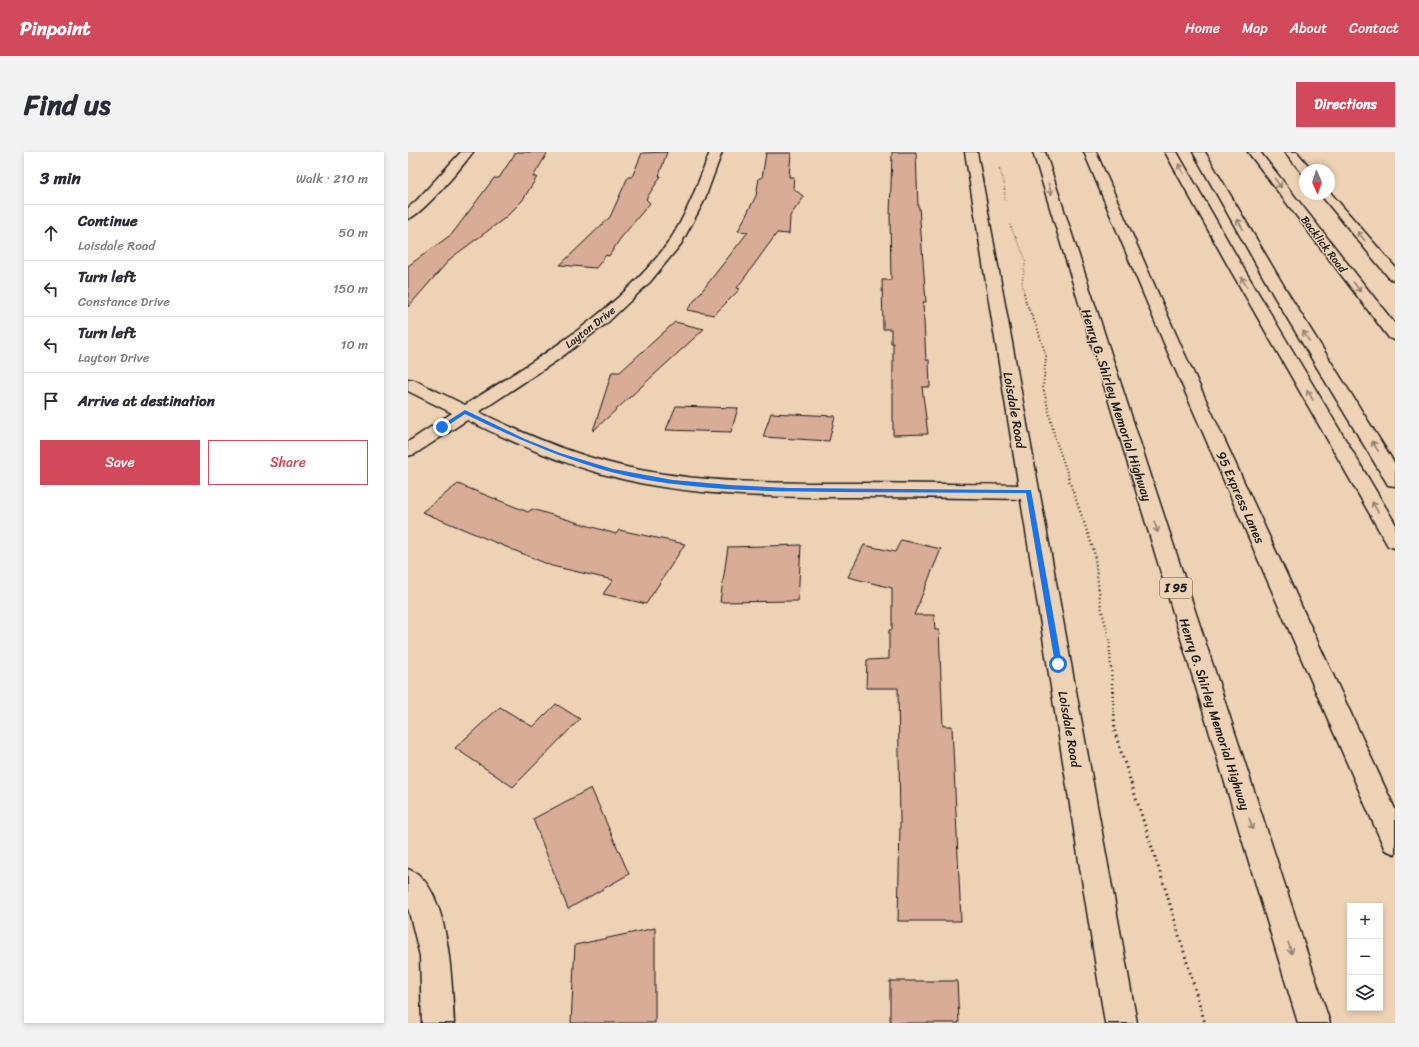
<!DOCTYPE html>
<html lang="en">
<head>
<meta charset="utf-8">
<style>
	body { margin:0; font-family:Sriracha,sans-serif; background:#f2f2f3; color:#2b2b33 }
	.controls { position:absolute; right:12px; bottom:12px; display:grid; overflow:hidden; border-radius:0px; box-shadow:0 2px 6px #0003 }
	.controls button { width:36px; height:36px; display:grid; place-items:center; padding:0; border:0; border-bottom:1px solid #e1e1e2; background:#fff; color:#2b2b33; font:20px sans-serif }
	.compass { position:absolute; left:891px; top:12px; width:36px; height:36px; border-radius:50%; background:#fff; box-shadow:0 2px 6px #0003; rotate:177deg }
	.stop { position:absolute; width:12px; height:12px; margin:-9px; border:3px solid #1a73e8; border-radius:50%; background:#fff }
	.stop.end { background:#1a73e8; border-color:#fff; box-shadow:0 1px 4px #0008 }
	.list { margin:0; padding:0; list-style:none }
	h2 { display:flex; justify-content:space-between; align-items:center; height:52px; margin:0; padding:0 16px; font-size:17px }
	h2 small { font-size:13px; font-weight:400; color:#7c7c81 }
	.list li { display:grid; grid-template-columns:26px 1fr auto; gap:12px; align-items:center; box-sizing:border-box; height:56px; padding:0 16px; border-top:1px solid #e1e1e2 }
	.list b { display:block; font-size:15px; white-space:nowrap }
	.list p { margin:0; font-size:13px; white-space:nowrap; color:#7c7c81 }
	.list em { font-size:13px; font-style:normal; color:#7c7c81 }
	.actions { display:flex; gap:8px; padding:12px 16px }
	.actions a { flex:1; padding:9px 0; border:1px solid #d1495b; border-radius:0px; text-align:center; font-size:14px; color:#d1495b }
	.actions .main { background:#d1495b; color:#fff }
	.icon { flex:none; width:22px; height:22px; fill:none; stroke:currentColor; stroke-width:2; stroke-linecap:round; stroke-linejoin:round }
	.map { position:relative; flex:none; width:987px; height:871px; overflow:hidden; border-radius:0px }
	header { display:flex; align-items:center; gap:24px; box-sizing:border-box; height:56px; padding:0 20px; background:#d1495b; color:#fff }
	header strong { font-size:19px }
	nav { display:flex; gap:22px; margin-inline-start:auto; font-size:14px }
	.intro { display:flex; align-items:center; justify-content:space-between; box-sizing:border-box; height:96px; padding:0 24px }
	h1 { margin:0; font-size:28px }
	.button { padding:10px 18px; border-radius:0px; background:#d1495b; color:#fff; font-size:14px; font-weight:700 }
	main { display:flex; gap:24px; padding:0 24px }
	aside { flex:1; background:#fff; border-radius:0px; box-shadow:0 2px 6px #0003 }
	.map>svg:first-child { display:block }
	.building { fill:#d8ac96; stroke:#1c1c1c }
	.lines { fill:none; stroke-linecap:round; stroke-linejoin:round }
	.minor-casing { stroke:#1c1c1c; stroke-width:3 }
	.major-casing { stroke:#1c1c1c; stroke-width:3 }
	.highway-casing { stroke:#1c1c1c; stroke-width:3 }
	.path-far3 { stroke:#1c1c1c; stroke-width:1.5; stroke-dasharray:0.5 2; stroke-linecap:butt }
	.path-far2 { stroke:#1c1c1c; stroke-width:2; stroke-dasharray:1 2.5; stroke-linecap:butt }
	.path-far1 { stroke:#1c1c1c; stroke-width:2.5; stroke-dasharray:1 3; stroke-linecap:butt }
	.path { stroke:#1c1c1c; stroke-width:3; stroke-dasharray:1.5 4; stroke-linecap:butt }
	.minor { fill:#eed2b5; fill-rule:evenodd }
	.major { fill:#eed2b5; fill-rule:evenodd }
	.highway { fill:#eed2b5; fill-rule:evenodd }
	.oneway { stroke:#908070 }
	.route { fill:#1a73e8 }
	.labels { text-anchor:middle; stroke-width:3; stroke-linejoin:round; paint-order:stroke }
	.far-street-label { font-size:11px; fill:#1c1c1c; stroke:#eed2b5 }
	.shield { fill:#eed2b5; stroke:#5b534a; stroke-width:1 }
	.shield-label { font-size:12px; font-weight:bold; fill:#1c1c1c }
	.street-label { font-size:13px; fill:#1c1c1c; stroke:#eed2b5 }
</style>
</head>
<body>
<header>
<strong>Pinpoint</strong>
<nav><a>Home</a><a>Map</a><a>About</a><a>Contact</a></nav>
</header>
<div class="intro"><h1>Find us</h1><a class="button">Directions</a></div>
<main>
<aside>
<h2>3 min<small>Walk · 210 m</small></h2>
<ul class="list">
<li><svg class="icon" aria-label="ahead" viewBox="0 0 24 24"><path d="M12 20V5M6 11l6-6 6 6"/></svg><div><b>Continue</b><p>Loisdale Road</p></div><em>50 m</em></li>
<li><svg class="icon" aria-label="left" viewBox="0 0 24 24"><path d="M17 20v-9H6M10 6l-5 5 5 5"/></svg><div><b>Turn left</b><p>Constance Drive</p></div><em>150 m</em></li>
<li><svg class="icon" aria-label="left" viewBox="0 0 24 24"><path d="M17 20v-9H6M10 6l-5 5 5 5"/></svg><div><b>Turn left</b><p>Layton Drive</p></div><em>10 m</em></li>
<li><svg class="icon" aria-label="arrive" viewBox="0 0 24 24"><path d="M6 21V4h12l-3 4 3 4H6"/></svg><div><b>Arrive at destination</b></div></li>
</ul>
<div class="actions"><a class="main">Save</a><a>Share</a></div>
</aside>
<div class="map">
<svg width="987" height="871" viewBox="0 0 987 871">
	<rect width="100%" height="100%" fill="#eed2b5"/>
	<filter id="ink" filterUnits="userSpaceOnUse"><feTurbulence type="fractalNoise" baseFrequency=".025" numOctaves="2"/><feDisplacementMap in="SourceGraphic" scale="8" xChannelSelector="R" yChannelSelector="G"/><feConvolveMatrix kernelMatrix="1 2 1 2 8 2 1 2 1" color-interpolation-filters="sRGB"/></filter>
	<g filter="url(#ink)">
		<g class="building">
			<path d="M 108,0 L 140,0 L 125,25 L 129,25 L 114,49 L 97,66 L 43,106 L 0,155 L 0,114 L 44,82 L 86,26 L 91,26 Z"/>
			<path d="M 259,0 L 251,24 L 253,24 L 238,47 L 242,51 L 212,87 L 201,104 L 198,103 L 188,116 L 152,113 L 202,65 L 220,25 L 224,25 L 234,1 Z"/>
			<path d="M 484,0 L 508,0 L 510,55 L 511,55 L 518,150 L 515,150 L 518,208 L 521,208 L 522,235 L 514,235 L 520,282 L 485,283 L 485,191 L 483,191 L 483,177 L 475,177 L 474,128 L 483,128 L 482,64 Z"/>
			<path d="M 358,1 L 383,1 L 381,25 L 386,25 L 385,36 L 396,45 L 382,64 L 381,82 L 369,81 L 329,136 L 332,137 L 306,163 L 279,158 L 340,80 L 330,79 L 348,44 L 351,26 L 354,26 Z"/>
			<path d="M 267,170 L 296,177 L 185,279 L 204,220 L 212,220 Z"/>
			<path d="M 268,254 L 330,256 L 323,280 L 258,278 Z"/>
			<path d="M 363,261 L 427,264 L 421,289 L 355,285 Z"/>
			<path d="M 50,332 L 120,360 L 124,357 L 208,382 L 211,378 L 277,392 L 238,452 L 195,442 L 205,428 L 144,414 L 14,360 Z"/>
			<path d="M 493,388 L 533,397 L 506,463 L 526,463 L 527,478 L 531,478 L 535,574 L 544,574 L 553,769 L 490,769 L 492,671 L 490,536 L 458,536 L 459,508 L 481,507 L 481,478 L 484,478 L 484,436 L 440,425 L 456,393 L 487,400 Z"/>
			<path d="M 393,393 L 390,449 L 312,450 L 320,395 Z"/>
			<path d="M 148,552 L 172,567 L 105,635 L 47,596 L 92,555 L 125,575 Z"/>
			<path d="M 183,636 L 221,722 L 160,757 L 125,667 Z"/>
			<path d="M 247,776 L 247,871 L 163,871 L 167,793 Z"/>
			<path d="M 482,829 L 549,829 L 551,871 L 482,871 Z"/>
		</g>
		<g class="lines">
			<g class="minor-casing">
				<g id="minor">
					<path d="M 53,0 L 65,0 C 55,14 14,63 0,67 L 0,56 L 9,48 Z"/>
					<path d="M 302,0 L 314,0 L 296,49 L 273,92 L 242,130 L 199,171 L 148,209 L 71,260 C 122,285 176,307 232,318 C 305,332 379,331 452,331 C 508,332 565,332 621,333 L 628,335 L 631,340 L 628,345 L 621,347 C 564,346 506,345 449,345 C 376,345 303,345 232,331 C 171,319 114,295 59,268 L 7,302 L 0,304 L 0,290 L 44,261 L 0,239 L 0,227 L 6,228 L 57,253 C 127,208 210,160 260,91 C 279,63 290,31 302,0 Z"/>
					<path d="M 0,717 C 3,719 8,720 11,723 C 42,751 44,831 46,871 L 14,871 L 12,804 L 0,756 Z"/>
				</g>
			</g>
			<g class="major-casing">
				<g id="major">
					<path d="M 557,0 L 569,0 L 729,871 L 697,871 Z"/>
					<path d="M 840,0 L 852,0 L 987,172 L 987,188 L 981,186 Z"/>
					<path d="M 877,0 L 889,0 L 904,18 L 897,18 L 897,21 L 894,21 Z"/>
					<path d="M 921,39 L 987,115 L 987,128 L 982,127 L 912,42 L 921,42 Z"/>
				</g>
			</g>
			<g class="highway-casing">
				<g id="highway">
					<path d="M 625,0 L 637,0 L 922,871 L 890,871 Z"/>
					<path d="M 676,0 L 688,0 L 774,196 L 987,657 L 987,702 L 977,698 L 758,196 Z"/>
					<path d="M 757,0 L 769,0 L 833,112 L 987,371 L 987,396 L 980,394 L 819,112 Z"/>
					<path d="M 785,0 L 797,0 L 883,146 L 987,312 L 987,334 L 980,333 L 867,146 Z"/>
				</g>
			</g>
			<g class="path-far3">
				<path d="M 591,16 L 596,29 L 597,49"/>
				<path d="M 602,73 L 618,108 L 614,130 L 616,142"/>
			</g>
			<path class="path-far2" d="M 616,141 L 618,151 L 629,175 L 638,204 L 635,235 L 647,286 L 661,326"/>
			<path class="path-far1" d="M 660,325 L 686,399 L 693,455 L 701,486 L 706,563"/>
			<path class="path" d="M 706,562 L 707,581 L 758,739 L 797,871"/>
			<use href="#minor" class="minor"/>
			<use href="#major" class="major"/>
			<use href="#highway" class="highway"/>
		</g>
		<defs><path id="oneway-shaft" d="M-6 0H5M1.5-3L5.5 0L1.5 3" fill="none" stroke-width="1.6" stroke-linecap="round" stroke-linejoin="round"/></defs>
		<g class="oneway">
			<use href="#oneway-shaft" transform="translate(773 17) rotate(-119)"/>
			<use href="#oneway-shaft" transform="translate(870 31) rotate(53)"/>
			<use href="#oneway-shaft" transform="translate(642 37) rotate(74)"/>
			<use href="#oneway-shaft" transform="translate(832 72) rotate(-120)"/>
			<use href="#oneway-shaft" transform="translate(953 84) rotate(-130)"/>
			<use href="#oneway-shaft" transform="translate(836 130) rotate(-120)"/>
			<use href="#oneway-shaft" transform="translate(949 135) rotate(53)"/>
			<use href="#oneway-shaft" transform="translate(898 184) rotate(-122)"/>
			<use href="#oneway-shaft" transform="translate(902 243) rotate(-120)"/>
			<use href="#oneway-shaft" transform="translate(967 294) rotate(-122)"/>
			<use href="#oneway-shaft" transform="translate(967 355) rotate(-120)"/>
			<use href="#oneway-shaft" transform="translate(748 375) rotate(72)"/>
			<use href="#oneway-shaft" transform="translate(843 672) rotate(72)"/>
			<use href="#oneway-shaft" transform="translate(882 796) rotate(72)"/>
		</g>
	</g>
	<path class="route" d="M 57,258 L 117,287 L 152,301 L 205,317 L 265,328 L 322,333 L 381,336 L 623,338 L 654,512 L 650,514 L 647,512 L 618,341 C 555,341 491,340 428,340 C 353,339 276,339 203,320 C 152,306 105,285 57,262 L 36,276 L 32,276 L 32,274 Z"/>
	<g class="labels">
		<g class="far-street-label">
			<text transform="translate(916 92) rotate(53)" y="4">Backlick Road</text>
			<text transform="translate(182 175) rotate(-38)" y="4">Layton Drive</text>
		</g>
		<rect class="shield" x="752" y="426" width="32" height="20" rx="3"/>
		<g class="shield-label">
			<text x="768" y="440">I 95</text>
		</g>
		<g class="street-label">
			<text transform="translate(709 253) rotate(72)" y="5">Henry G. Shirley Memorial Highway</text>
			<text transform="translate(607 258) rotate(80)" y="5">Loisdale Road</text>
			<text transform="translate(833 345) rotate(66)" y="5">95 Express Lanes</text>
			<text transform="translate(807 562) rotate(72)" y="5">Henry G. Shirley Memorial Highway</text>
			<text transform="translate(662 577) rotate(80)" y="5">Loisdale Road</text>
		</g>
	</g>
</svg>
<div class="controls">
<button>+</button>
<button>−</button>
<button><svg class="icon" aria-label="layers" viewBox="0 0 24 24"><path d="M12 4l9 5-9 5-9-5zM3 14l9 5 9-5"/></svg></button>
</div>
<svg class="compass" viewBox="-18 -18 36 36"><path d="M0-13l5 13h-10z" fill="#e53935"/><path d="M0 13l5-13h-10z" fill="#7c7c81"/></svg>
<div class="stop" style="left:650px;top:512px"></div>
<div class="stop end" style="left:34px;top:275px"></div>
</div>
</main>
</body>
</html>
